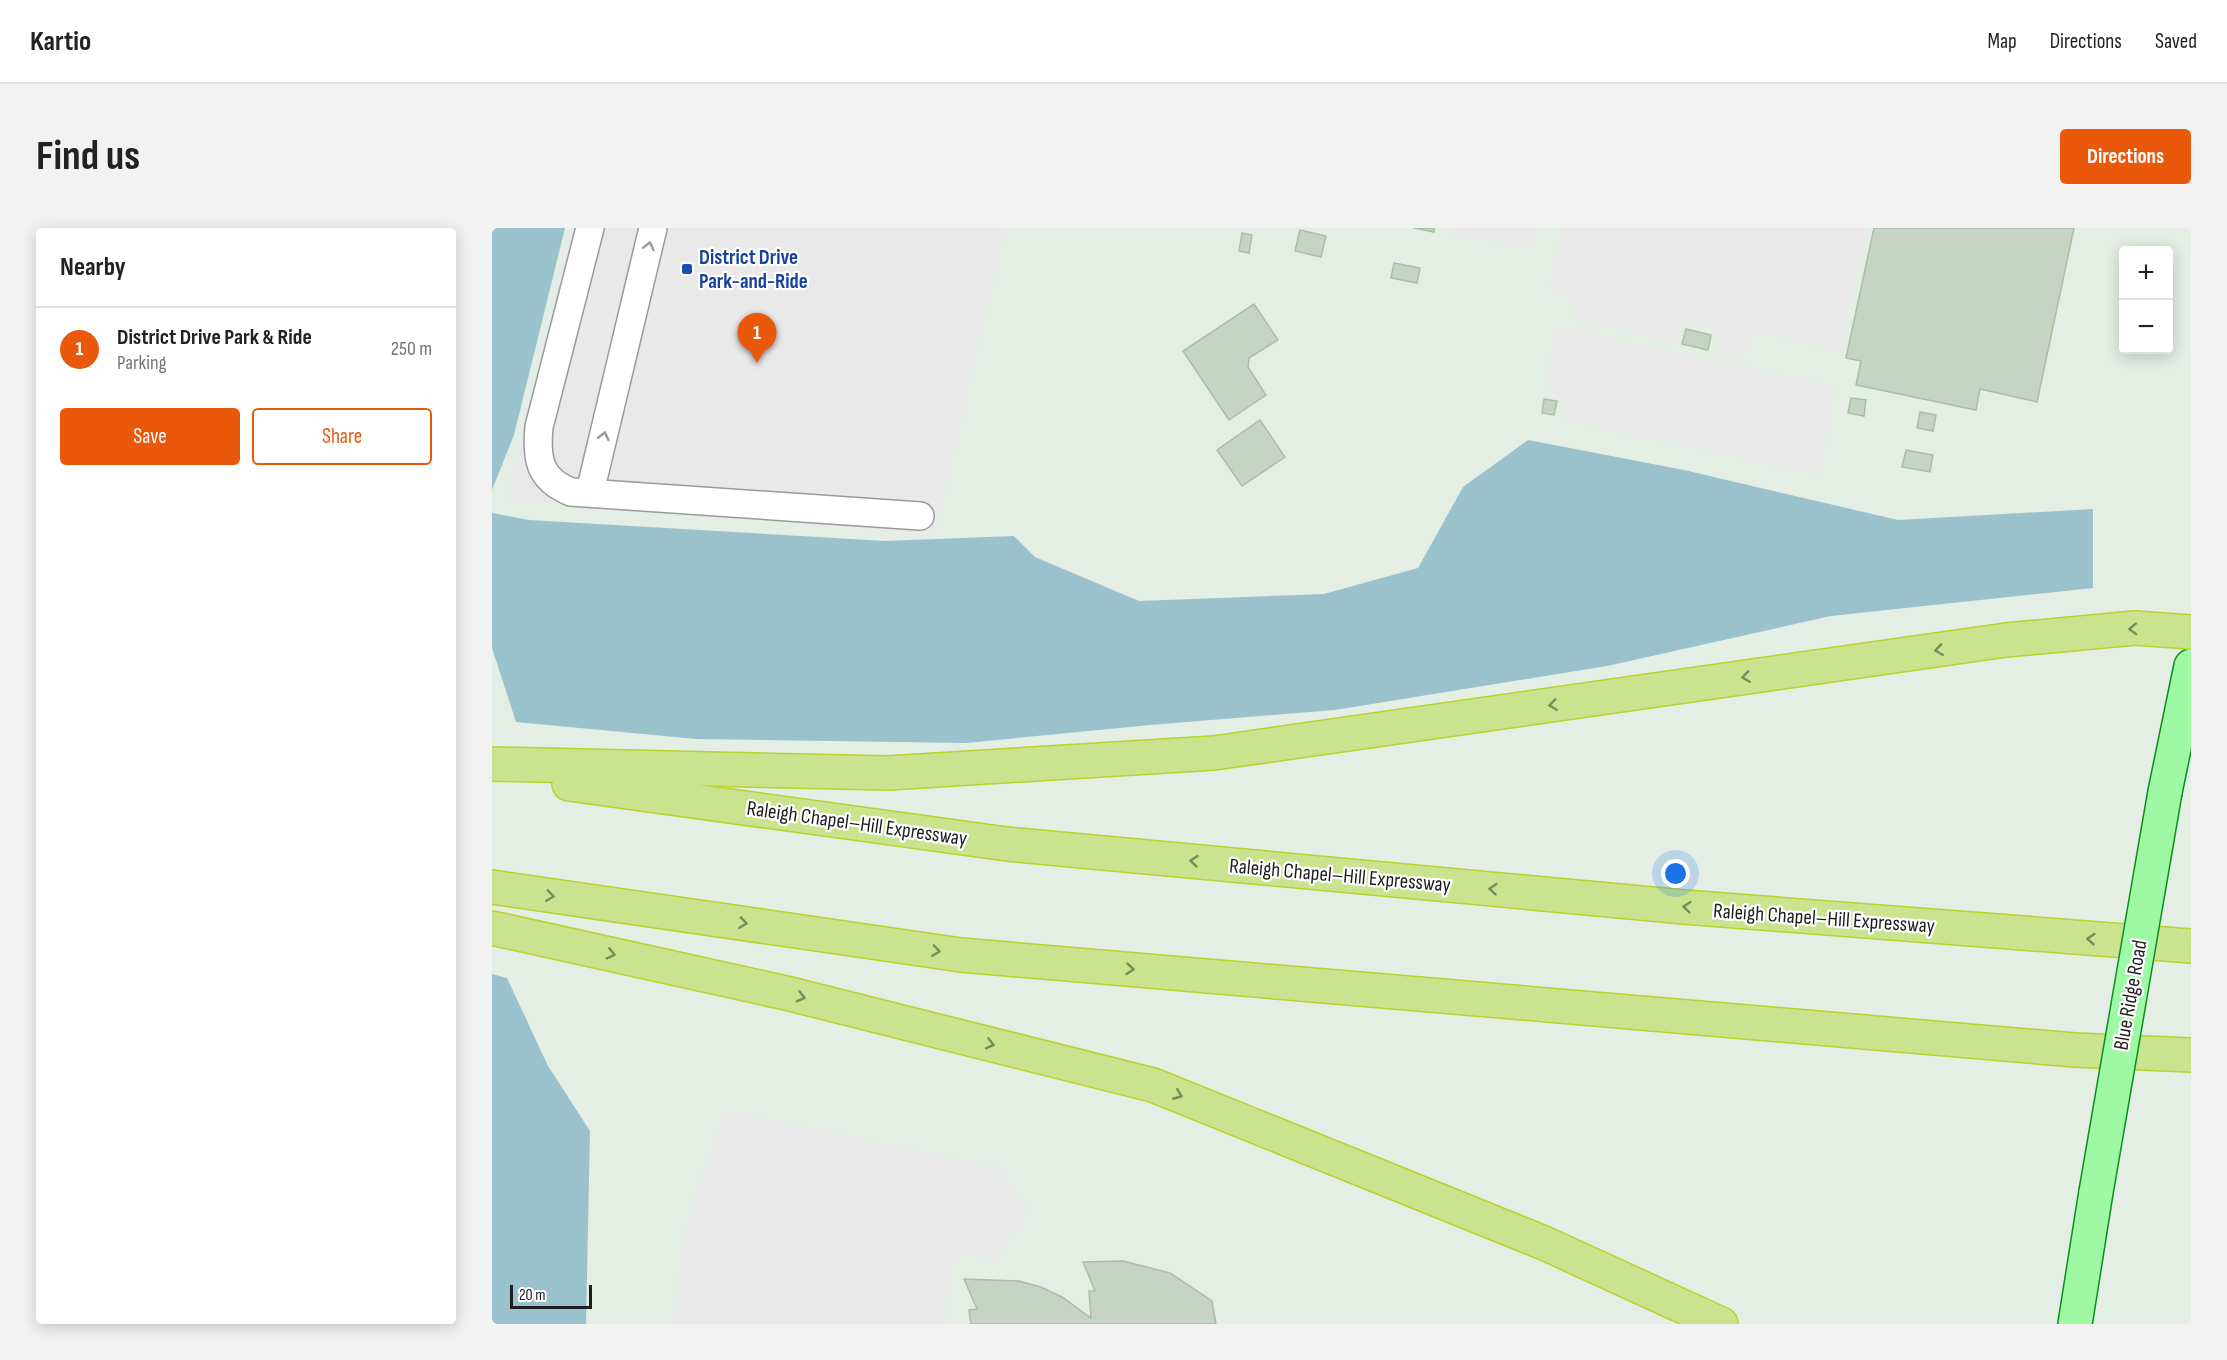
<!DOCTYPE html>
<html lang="en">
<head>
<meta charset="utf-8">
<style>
	body { margin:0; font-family:"Sofia Sans Condensed",sans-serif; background:#f2f2f2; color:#222 }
	.controls { position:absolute; right:18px; top:18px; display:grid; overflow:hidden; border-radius:6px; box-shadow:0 3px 15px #0003 }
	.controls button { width:54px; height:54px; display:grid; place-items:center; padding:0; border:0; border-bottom:2px solid #e0e0e0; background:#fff; color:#222; font:30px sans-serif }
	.scale { position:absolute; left:18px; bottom:15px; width:82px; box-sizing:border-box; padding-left:6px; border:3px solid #1d1d1d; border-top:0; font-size:16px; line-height:21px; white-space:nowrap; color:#1d1d1d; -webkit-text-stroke:4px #fff; paint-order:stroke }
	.you { position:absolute; left:1184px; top:646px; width:21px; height:21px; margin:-15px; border:4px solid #fff; border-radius:50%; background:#1a73e8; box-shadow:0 0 0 9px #1a73e833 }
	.badge { display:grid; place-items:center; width:39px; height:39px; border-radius:50%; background:#ea580c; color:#fff; font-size:20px; font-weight:700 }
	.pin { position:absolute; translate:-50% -50px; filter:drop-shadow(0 2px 3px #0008) }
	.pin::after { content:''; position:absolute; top:32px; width:21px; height:18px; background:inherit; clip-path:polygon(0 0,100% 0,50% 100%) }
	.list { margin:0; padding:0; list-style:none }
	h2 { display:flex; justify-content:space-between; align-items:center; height:78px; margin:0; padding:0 24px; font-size:26px }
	h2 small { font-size:20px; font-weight:400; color:#767676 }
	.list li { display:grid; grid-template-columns:39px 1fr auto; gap:18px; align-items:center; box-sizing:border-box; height:84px; padding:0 24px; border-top:2px solid #e0e0e0 }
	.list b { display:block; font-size:22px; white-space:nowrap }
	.list p { margin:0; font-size:20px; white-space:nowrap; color:#767676 }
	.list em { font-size:20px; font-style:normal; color:#767676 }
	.actions { display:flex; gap:12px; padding:18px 24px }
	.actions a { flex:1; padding:14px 0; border:2px solid #ea580c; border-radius:6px; text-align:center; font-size:21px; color:#ea580c }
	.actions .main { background:#ea580c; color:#fff }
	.map { position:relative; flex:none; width:1699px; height:1096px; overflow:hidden; border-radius:6px }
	header { display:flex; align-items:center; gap:36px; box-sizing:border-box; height:84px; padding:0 30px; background:#fff; border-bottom:2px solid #e0e0e0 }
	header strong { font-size:28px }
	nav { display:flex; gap:33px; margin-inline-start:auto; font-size:21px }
	.intro { display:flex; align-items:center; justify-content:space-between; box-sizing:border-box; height:144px; padding:0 36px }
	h1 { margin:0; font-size:42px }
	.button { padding:15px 27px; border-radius:6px; background:#ea580c; color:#fff; font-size:21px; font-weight:700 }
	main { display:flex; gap:36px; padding:0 36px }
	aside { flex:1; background:#fff; border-radius:6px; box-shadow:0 3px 15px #0003 }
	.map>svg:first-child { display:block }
	.forest { fill:#9ac2cc }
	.parking { fill:#e9e9e9 }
	.building { fill:#c5d4c4; stroke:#a8bfa6; stroke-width:1.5 }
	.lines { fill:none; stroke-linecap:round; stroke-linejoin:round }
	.minor-casing { stroke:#9a9a9a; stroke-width:30 }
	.major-casing { stroke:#06911b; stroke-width:36 }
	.highway-casing { stroke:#bad22a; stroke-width:36 }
	.minor { stroke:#fff; stroke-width:27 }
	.major { stroke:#9ff8a3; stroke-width:33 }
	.highway { stroke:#c9e38e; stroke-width:33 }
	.major-bridge-casing { stroke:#06911b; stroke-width:36; stroke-linecap:butt }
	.major-bridge { stroke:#9ff8a3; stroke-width:33 }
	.oneway { stroke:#999 }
	.oneway2 { stroke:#7c8a5b }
	.transit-dot { fill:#1a4fb4; stroke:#fff; stroke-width:2 }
	.labels { text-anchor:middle; stroke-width:4.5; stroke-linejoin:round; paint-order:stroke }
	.transit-label { font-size:21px; font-weight:bold; fill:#164399; stroke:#fff; text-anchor:start }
	.street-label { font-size:21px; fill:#1d1d1d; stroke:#fff }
</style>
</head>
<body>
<header>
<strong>Kartio</strong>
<nav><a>Map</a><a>Directions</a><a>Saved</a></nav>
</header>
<div class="intro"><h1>Find us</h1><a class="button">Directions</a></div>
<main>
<aside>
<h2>Nearby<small></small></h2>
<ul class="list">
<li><span class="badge">1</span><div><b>District Drive Park &amp; Ride</b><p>Parking</p></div><em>250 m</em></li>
</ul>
<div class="actions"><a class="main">Save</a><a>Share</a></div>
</aside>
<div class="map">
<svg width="1699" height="1096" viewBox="0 0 1699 1096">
	<rect width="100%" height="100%" fill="#e4eee5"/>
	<g class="forest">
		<path d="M 0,0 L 73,0 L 22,207 L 0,262 Z"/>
		<path d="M 1036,212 L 1192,242 L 1406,292 L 1601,281 L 1601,360 L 1339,388 L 1115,438 L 843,482 L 658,497 L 474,515 L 204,511 L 24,494 L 0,420 L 0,285 L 37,292 L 393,313 L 522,308 L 543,329 L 647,373 L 832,366 L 926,340 L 971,259 Z"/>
		<path d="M 0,746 L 15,750 L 56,838 L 98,903 L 94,1096 L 0,1096 Z"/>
	</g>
	<g class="parking">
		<path d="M 80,0 L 513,0 L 443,306 L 14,271 Z"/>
		<path d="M 962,0 L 1042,0 L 1037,21 L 961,6 Z"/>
		<path d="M 1070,0 L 1376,0 L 1347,123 L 1265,104 L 1255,114 L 1250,133 L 1221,125 L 1227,112 L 1226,102 L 1205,95 L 1190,94 L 1187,101 L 1185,115 L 1083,92 L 1083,70 L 1057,60 Z"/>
		<path d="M 1064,99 L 1343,158 L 1328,247 L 1068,191 L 1074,170 L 1053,164 Z"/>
		<path d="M 236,883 L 506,940 L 538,983 L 500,1034 L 468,1023 L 462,1033 L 453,1071 L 454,1096 L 181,1096 L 191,1016 L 204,963 Z"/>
	</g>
	<g class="building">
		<path d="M 922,0 L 942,0 L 942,4 Z"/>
		<path d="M 1382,0 L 1582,0 L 1545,174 L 1488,161 L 1484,182 L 1364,157 L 1369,133 L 1354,130 Z"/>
		<path d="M 808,2 L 834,8 L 829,29 L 803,23 Z"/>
		<path d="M 750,5 L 760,7 L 757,25 L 747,23 Z"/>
		<path d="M 902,35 L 928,40 L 925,55 L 899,50 Z"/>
		<path d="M 762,76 L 786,112 L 757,130 L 756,139 L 774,167 L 737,192 L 691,123 Z"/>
		<path d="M 1194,101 L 1219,107 L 1216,122 L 1190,116 Z"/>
		<path d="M 1359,170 L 1374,172 L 1372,188 L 1356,185 Z"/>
		<path d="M 1052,171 L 1065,173 L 1062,187 L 1050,185 Z"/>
		<path d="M 1428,184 L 1444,187 L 1441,203 L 1425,200 Z"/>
		<path d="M 768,192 L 793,229 L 750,258 L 725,222 Z"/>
		<path d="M 1414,222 L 1441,227 L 1438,244 L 1410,239 Z"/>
		<path d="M 631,1033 L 678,1045 L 720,1073 L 724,1096 L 479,1096 L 477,1082 L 485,1081 L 472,1051 L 527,1053 L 549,1059 L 570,1069 L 599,1090 L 597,1063 L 603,1063 L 591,1034 Z"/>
	</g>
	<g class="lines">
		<g class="minor-casing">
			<g id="minor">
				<path d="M 98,0 L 47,199 C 44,231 47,251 79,264 L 428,288"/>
				<path d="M 98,264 L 161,0"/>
			</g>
		</g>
		<g class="major-casing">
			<g id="major">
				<path d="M 1673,564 L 1699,438"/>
				<path d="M 1583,1096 L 1604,964"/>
			</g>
		</g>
		<g class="highway-casing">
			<g id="highway">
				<path d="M 0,536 L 396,545 L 722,525 L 1514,412 L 1643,400 L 1699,404"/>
				<path d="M 77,556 L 515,616 L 1192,679 L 1699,718"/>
				<path d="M 0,659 L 469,727 L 1583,822 L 1699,827"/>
				<path d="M 0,700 L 294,765 L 661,857 L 1052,1015 L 1229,1096"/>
			</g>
		</g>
		<use href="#minor" class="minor"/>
		<use href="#major" class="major"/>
		<use href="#highway" class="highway"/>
		<g class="major-bridge-casing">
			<path id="major-bridge" d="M 1604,964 L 1673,564"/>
		</g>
		<use href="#major-bridge" class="major-bridge"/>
	</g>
	<defs><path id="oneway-chevron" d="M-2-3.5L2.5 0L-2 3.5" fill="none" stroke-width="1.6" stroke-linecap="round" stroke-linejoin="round" transform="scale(1.5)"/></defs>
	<g class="oneway">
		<use href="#oneway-chevron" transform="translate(157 18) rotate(-77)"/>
		<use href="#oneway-chevron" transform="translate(112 208) rotate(-77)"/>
	</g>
	<g class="oneway2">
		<use href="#oneway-chevron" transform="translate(1641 401) rotate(178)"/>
		<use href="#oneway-chevron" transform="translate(1447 422) rotate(172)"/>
		<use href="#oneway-chevron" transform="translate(1254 449) rotate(172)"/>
		<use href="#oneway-chevron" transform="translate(1061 477) rotate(172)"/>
		<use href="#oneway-chevron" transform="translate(702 633) rotate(-175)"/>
		<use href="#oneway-chevron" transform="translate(1001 661) rotate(-175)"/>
		<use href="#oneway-chevron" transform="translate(58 668) rotate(8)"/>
		<use href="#oneway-chevron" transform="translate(1195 679) rotate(-175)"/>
		<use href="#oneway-chevron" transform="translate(251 695) rotate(8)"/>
		<use href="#oneway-chevron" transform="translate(1599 711) rotate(-176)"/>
		<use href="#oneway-chevron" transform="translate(444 723) rotate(8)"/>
		<use href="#oneway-chevron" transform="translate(119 726) rotate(13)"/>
		<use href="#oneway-chevron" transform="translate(638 741) rotate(5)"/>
		<use href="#oneway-chevron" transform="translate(309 769) rotate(14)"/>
		<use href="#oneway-chevron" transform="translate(498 816) rotate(14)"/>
		<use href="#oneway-chevron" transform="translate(686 867) rotate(22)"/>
	</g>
	<rect class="transit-dot" x="189" y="35" width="12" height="12" rx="3"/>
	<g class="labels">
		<g class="transit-label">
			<text x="207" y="36">District Drive<tspan x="207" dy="24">Park-and-Ride</tspan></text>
		</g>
		<g class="street-label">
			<text transform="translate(365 595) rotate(8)" y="7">Raleigh Chapel–Hill Expressway</text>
			<text transform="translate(848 647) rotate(5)" y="7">Raleigh Chapel–Hill Expressway</text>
			<text transform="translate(1332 690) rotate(4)" y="7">Raleigh Chapel–Hill Expressway</text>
			<text transform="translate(1638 767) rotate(-80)" y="7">Blue Ridge Road</text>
		</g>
	</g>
</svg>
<div class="controls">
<button>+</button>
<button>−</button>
</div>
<div class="scale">20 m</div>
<div class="you"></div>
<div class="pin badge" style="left:265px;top:135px">1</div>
</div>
</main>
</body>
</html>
